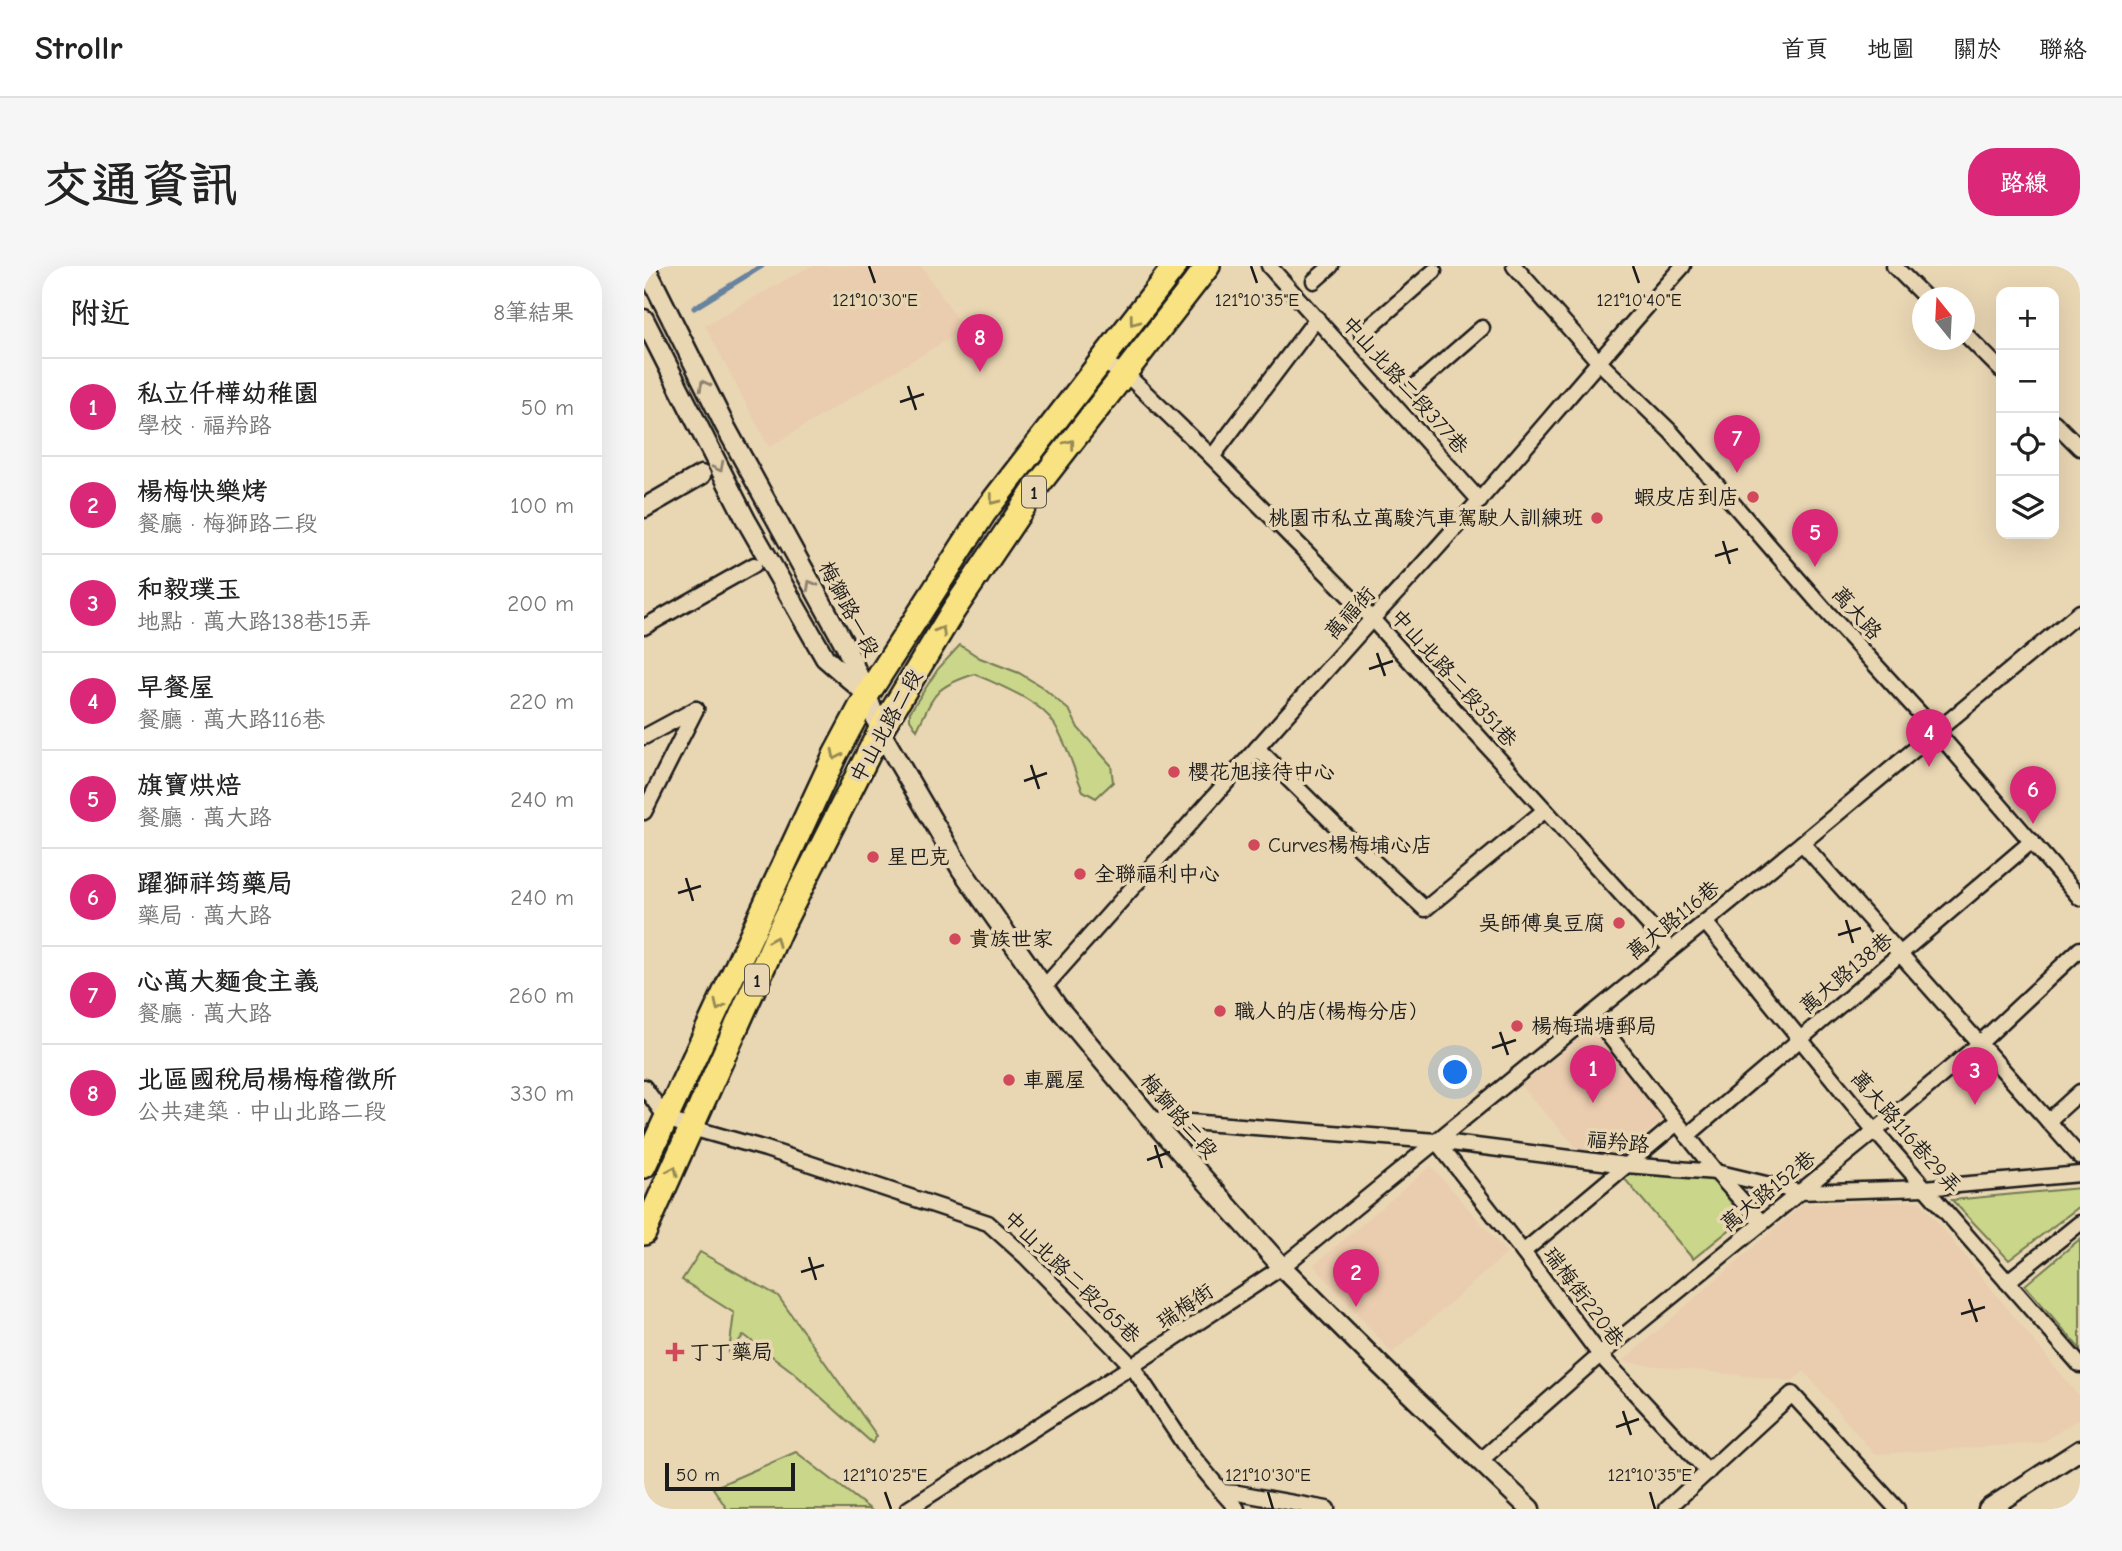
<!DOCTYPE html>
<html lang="zh-TW">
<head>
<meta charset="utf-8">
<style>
	body { margin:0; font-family:"Comic Neue","LXGW WenKai TC",sans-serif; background:#f6f6f6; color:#222 }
	.controls { position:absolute; right:21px; top:21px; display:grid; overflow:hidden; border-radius:14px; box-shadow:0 7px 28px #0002 }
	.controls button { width:63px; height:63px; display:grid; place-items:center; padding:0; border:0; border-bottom:2px solid #e0e0e0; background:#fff; color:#222; font:35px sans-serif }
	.compass { position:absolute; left:1268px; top:21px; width:63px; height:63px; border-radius:50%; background:#fff; box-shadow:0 7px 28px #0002; rotate:342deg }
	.scale { position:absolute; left:21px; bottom:18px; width:130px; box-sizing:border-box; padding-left:7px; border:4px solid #1c1c1c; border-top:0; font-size:19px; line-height:24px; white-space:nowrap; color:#1c1c1c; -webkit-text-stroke:5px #e9d6b3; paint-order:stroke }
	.you { position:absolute; left:812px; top:807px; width:24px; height:24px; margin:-18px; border:5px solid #fff; border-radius:50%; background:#1a73e8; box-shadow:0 0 0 10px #1a73e833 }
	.badge { display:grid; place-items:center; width:46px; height:46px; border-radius:50%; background:#db2777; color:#fff; font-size:23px; font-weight:700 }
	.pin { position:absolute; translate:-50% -58px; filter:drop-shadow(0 2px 4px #0008) }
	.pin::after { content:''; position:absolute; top:37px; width:24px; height:21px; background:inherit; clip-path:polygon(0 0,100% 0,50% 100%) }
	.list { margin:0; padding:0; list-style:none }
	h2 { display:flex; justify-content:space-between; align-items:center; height:91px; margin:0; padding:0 28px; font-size:30px }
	h2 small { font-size:23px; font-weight:400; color:#767676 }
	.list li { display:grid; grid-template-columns:46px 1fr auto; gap:21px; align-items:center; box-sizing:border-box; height:98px; padding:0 28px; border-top:2px solid #e0e0e0 }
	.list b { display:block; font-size:26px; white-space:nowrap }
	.list p { margin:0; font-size:23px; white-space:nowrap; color:#767676 }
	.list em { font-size:23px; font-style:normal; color:#767676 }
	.icon { flex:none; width:38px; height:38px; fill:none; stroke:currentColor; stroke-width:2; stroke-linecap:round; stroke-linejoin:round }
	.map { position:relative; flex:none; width:1436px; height:1243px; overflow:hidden; border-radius:28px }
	header { display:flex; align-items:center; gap:42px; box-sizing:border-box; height:98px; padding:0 35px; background:#fff; border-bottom:2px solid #e0e0e0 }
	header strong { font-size:33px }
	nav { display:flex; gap:38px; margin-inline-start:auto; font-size:24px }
	.intro { display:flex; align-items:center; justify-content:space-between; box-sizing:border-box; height:168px; padding:0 42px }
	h1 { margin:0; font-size:49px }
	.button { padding:18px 32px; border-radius:28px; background:#db2777; color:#fff; font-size:24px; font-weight:700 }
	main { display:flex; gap:42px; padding:0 42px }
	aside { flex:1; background:#fff; border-radius:28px; box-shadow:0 7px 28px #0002 }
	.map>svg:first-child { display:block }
	.built { fill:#eaccaf }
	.green { fill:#cad78a; stroke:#737a53; stroke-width:2 }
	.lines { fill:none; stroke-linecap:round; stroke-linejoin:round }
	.stream { stroke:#68839e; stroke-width:5 }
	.minor-casing { stroke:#1c1c1c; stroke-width:19 }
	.tertiary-casing { stroke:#1c1c1c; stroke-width:23 }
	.primary-casing { stroke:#1c1c1c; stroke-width:28 }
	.minor { stroke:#e9d6b3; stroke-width:14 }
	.tertiary { stroke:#e9d6b3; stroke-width:18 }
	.primary { stroke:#f8e281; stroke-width:23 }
	.oneway { stroke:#958954 }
	.oneway2 { stroke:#8d826f }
	.ticks { fill:none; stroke:#1c1c1c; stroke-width:2.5 }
	.poi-dot { fill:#d1495b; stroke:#e9d6b3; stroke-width:2.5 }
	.labels { text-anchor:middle; stroke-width:7; stroke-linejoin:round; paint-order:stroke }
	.shield { fill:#e9d6b3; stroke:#5a5449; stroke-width:2 }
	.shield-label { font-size:19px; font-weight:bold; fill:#1c1c1c }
	.street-label { font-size:21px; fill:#1c1c1c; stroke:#e9d6b3 }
	.poi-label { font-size:21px; fill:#1c1c1c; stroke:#e9d6b3; text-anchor:start }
	.ticks-label { font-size:18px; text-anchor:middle; fill:#1c1c1c; stroke:#e9d6b3; stroke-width:7; stroke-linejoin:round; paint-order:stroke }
</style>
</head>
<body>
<header>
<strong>Strollr</strong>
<nav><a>首頁</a><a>地圖</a><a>關於</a><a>聯絡</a></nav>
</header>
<div class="intro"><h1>交通資訊</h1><a class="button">路線</a></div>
<main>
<aside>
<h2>附近<small>8筆結果</small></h2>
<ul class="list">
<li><span class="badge">1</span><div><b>私立仟樺幼稚園</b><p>學校 · 福羚路</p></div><em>50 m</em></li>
<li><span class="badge">2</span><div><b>楊梅快樂烤</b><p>餐廳 · 梅獅路二段</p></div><em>100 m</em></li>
<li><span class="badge">3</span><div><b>和毅璞玉</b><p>地點 · 萬大路138巷15弄</p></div><em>200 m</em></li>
<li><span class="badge">4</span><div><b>早餐屋</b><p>餐廳 · 萬大路116巷</p></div><em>220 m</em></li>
<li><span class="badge">5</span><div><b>旗寶烘焙</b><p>餐廳 · 萬大路</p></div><em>240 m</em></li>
<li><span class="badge">6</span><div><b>躍獅祥筠藥局</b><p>藥局 · 萬大路</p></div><em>240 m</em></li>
<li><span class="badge">7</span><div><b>心萬大麵食主義</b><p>餐廳 · 萬大路</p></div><em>260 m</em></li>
<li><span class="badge">8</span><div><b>北區國稅局楊梅稽徵所</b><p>公共建築 · 中山北路二段</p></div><em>330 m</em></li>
</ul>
</aside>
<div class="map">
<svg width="1436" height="1243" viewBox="0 0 1436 1243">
	<rect width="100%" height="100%" fill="#e9d6b3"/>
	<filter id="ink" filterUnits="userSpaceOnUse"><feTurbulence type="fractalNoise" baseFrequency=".0143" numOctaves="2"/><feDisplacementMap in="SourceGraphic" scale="14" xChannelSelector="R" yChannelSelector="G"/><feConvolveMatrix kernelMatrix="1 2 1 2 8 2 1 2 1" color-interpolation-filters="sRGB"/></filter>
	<g filter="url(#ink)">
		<g class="built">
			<path d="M 167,0 L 277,0 L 320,63 L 125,181 L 61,59 Z"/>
			<path d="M 948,762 L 1019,854 L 977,888 L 936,885 L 877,820 Z"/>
			<path d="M 787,900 L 863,987 L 748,1087 L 670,999 Z"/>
			<path d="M 1276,935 L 1436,1132 L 1436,1152 L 1397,1177 L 1230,1188 L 1160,1105 L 1148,1115 L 978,1096 L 1159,938 Z"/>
		</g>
		<g class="green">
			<path d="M 316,379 L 336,392 L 375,407 L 398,421 L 426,445 L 434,462 L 467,499 L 469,516 L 452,532 L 439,525 C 429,503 423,476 409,456 C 395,434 354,419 331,408 C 290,421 291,427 273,464 L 266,453 L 266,446 L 294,403 Z"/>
			<path d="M 984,907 L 1069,914 L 1100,952 L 1049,993 L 979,911 Z"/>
			<path d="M 1436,922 L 1436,940 L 1365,994 L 1308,934 Z"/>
			<path d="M 1436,973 L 1436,1083 L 1381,1019 Z"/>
			<path d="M 56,986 L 134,1030 L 233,1170 L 228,1177 L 149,1106 L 100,1069 L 85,1086 L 90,1047 L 38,1014 Z"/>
			<path d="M 152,1186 L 226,1243 L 83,1243 L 69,1222 Z"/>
		</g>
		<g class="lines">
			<path class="stream" d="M 50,42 L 118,0"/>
			<g class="minor-casing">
				<g id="minor">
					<path d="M 625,0 L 836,235"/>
					<path d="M 870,0 L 954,95 L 1027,166 L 1180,343 L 1292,465 L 1436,632"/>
					<path d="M 1250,0 L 1282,32"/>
					<path d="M 670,15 L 687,0"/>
					<path d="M 718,68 L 790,5"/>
					<path d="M 1321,68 L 1357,104"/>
					<path d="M 458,97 L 481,107 L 568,191 L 728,353 L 1027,683"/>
					<path d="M 770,121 L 838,62"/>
					<path d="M 1410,156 L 1436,182"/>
					<path d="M 568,191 L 673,52"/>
					<path d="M 0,361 L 110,299"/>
					<path d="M 0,471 L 52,443"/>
					<path d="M 613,482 L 698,566 L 781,643 L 901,544"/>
					<path d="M 0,546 L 52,443"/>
					<path d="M 1158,577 L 1436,891"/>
					<path d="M 1061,656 L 1231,865 L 1436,1099"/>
					<path d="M 401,720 L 728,353 C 836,239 934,116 1039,0"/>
					<path d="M 948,748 L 1072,906 L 1118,957"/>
					<path d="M 0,821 L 23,853 L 48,862 L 122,883 L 344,957 L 382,991 L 488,1100 L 545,1186 L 578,1226 L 594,1227 L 683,1243"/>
					<path d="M 507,853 L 792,875 L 982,899 L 1072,906 L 1155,926 L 1281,922 L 1436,908"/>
					<path d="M 1404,855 L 1436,826"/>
					<path d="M 1043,870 L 1388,575"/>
					<path d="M 792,875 L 879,986 L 956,1089 L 1064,1206"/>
					<path d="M 879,986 L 1033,857"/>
					<path d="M 1363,1016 L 1436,957"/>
					<path d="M 836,1195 L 956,1089 L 1231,865 L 1335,778 L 1436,683"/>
					<path d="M 578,1226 L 593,1243"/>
					<path d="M 264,1243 L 488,1100 L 638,1001 L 1158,577 L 1436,346"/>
					<path d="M 1023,1243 L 1148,1128 L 1253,1243"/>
				</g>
			</g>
			<g class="tertiary-casing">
				<g id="tertiary">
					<path d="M 1,0 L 81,160 L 201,379 L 223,429 L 236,465 L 317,603 L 413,740 L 507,853 L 638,1001 L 737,1100 L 886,1243"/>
					<path d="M 0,53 L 102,254 L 181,392 L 218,424"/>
					<path d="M 0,242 L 57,209"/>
					<path d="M 1344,1243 L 1436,1184"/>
				</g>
			</g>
			<g class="primary-casing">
				<g id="primary">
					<path d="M 0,900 L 191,489 L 223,429 L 340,247 L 531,0"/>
					<path d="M 0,967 L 138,659 L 236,465 L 309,345 L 394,219 L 564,0"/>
				</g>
			</g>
			<use href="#minor" class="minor"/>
			<use href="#tertiary" class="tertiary"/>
			<use href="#primary" class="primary"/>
		</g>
		<defs><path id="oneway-chevron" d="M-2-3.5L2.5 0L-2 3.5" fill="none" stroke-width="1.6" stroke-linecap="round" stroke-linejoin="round" transform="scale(1.75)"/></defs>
		<g class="oneway">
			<use href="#oneway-chevron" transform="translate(490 55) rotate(127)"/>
			<use href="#oneway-chevron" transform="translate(426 178) rotate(-52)"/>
			<use href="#oneway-chevron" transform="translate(350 234) rotate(128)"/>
			<use href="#oneway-chevron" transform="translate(297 365) rotate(-59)"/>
			<use href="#oneway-chevron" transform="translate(192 489) rotate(116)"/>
			<use href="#oneway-chevron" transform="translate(131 675) rotate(-66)"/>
			<use href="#oneway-chevron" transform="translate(75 740) rotate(115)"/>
			<use href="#oneway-chevron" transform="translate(29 905) rotate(-66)"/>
		</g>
		<g class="oneway2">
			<use href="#oneway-chevron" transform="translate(60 119) rotate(-117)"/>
			<use href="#oneway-chevron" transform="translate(75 201) rotate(63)"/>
			<use href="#oneway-chevron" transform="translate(167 319) rotate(-119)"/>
		</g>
	</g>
	<path class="ticks" d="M 225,0 L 231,17M 607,0 L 613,17M 989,0 L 995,17M 264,120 L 272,144M 256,136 L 280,128M 1079,275 L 1086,298M 1071,290 L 1094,283M 733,387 L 741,410M 725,403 L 749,395M 387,499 L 395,523M 380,515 L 403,507M 42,612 L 49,635M 34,627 L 57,620M 1202,654 L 1209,677M 1194,669 L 1217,662M 856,766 L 864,789M 848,782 L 872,774M 511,879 L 518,902M 503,894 L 526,886M 165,991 L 172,1014M 157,1006 L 180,999M 1325,1033 L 1333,1056M 1317,1048 L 1341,1041M 979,1145 L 987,1169M 972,1161 L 995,1153M 241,1226 L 247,1243M 624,1226 L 629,1243M 1006,1226 L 1011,1243"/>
	<g class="poi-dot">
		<circle cx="1109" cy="231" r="7"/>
		<circle cx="953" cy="252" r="7"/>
		<circle cx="530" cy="506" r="7"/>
		<circle cx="610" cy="579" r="7"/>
		<circle cx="229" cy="591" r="7"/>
		<circle cx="436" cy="608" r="7"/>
		<circle cx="975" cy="657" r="7"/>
		<circle cx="311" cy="673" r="7"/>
		<circle cx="576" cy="745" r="7"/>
		<circle cx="873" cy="760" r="7"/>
		<circle cx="365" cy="814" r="7"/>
		<path d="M27.5 1075.5h7v7h7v7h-7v7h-7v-7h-7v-7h7z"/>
	</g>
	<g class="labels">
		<g class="shield">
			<rect x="378" y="210.5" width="24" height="31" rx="5"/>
			<rect x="101" y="698.5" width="24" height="31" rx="5"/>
		</g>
		<g class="shield-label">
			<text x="390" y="233">1</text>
			<text x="113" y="721">1</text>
		</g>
		<g class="street-label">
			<text transform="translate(761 119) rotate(48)" y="7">中山北路二段377巷</text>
			<text transform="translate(205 343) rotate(62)" y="7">梅獅路一段</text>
			<text transform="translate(706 347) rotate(-48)" y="7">萬福街</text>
			<text transform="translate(1213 347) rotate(48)" y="7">萬大路</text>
			<text transform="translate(810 412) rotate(48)" y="7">中山北路二段351巷</text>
			<text transform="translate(242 460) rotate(-61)" y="7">中山北路二段</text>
			<text transform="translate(1029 654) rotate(-39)" y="7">萬大路116巷</text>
			<text transform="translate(1202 707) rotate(-40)" y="7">萬大路138巷</text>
			<text transform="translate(535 850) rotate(49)" y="7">梅獅路二段</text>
			<text transform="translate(1262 866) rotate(49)" y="7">萬大路116巷29弄</text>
			<text transform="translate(974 876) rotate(6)" y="7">福羚路</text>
			<text transform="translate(1124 925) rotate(-39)" y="7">萬大路152巷</text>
			<text transform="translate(428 1011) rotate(44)" y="7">中山北路二段265巷</text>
			<text transform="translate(940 1031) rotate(53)" y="7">瑞梅街220巷</text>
			<text transform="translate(541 1040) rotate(-34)" y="7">瑞梅街</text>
		</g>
		<g class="poi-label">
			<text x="1095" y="238" text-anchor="end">蝦皮店到店</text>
			<text x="939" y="259" text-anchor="end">桃園市私立萬駿汽車駕駛人訓練班</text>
			<text x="544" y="513">櫻花旭接待中心</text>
			<text x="624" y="586">Curves楊梅埔心店</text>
			<text x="243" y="598">星巴克</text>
			<text x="450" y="615">全聯福利中心</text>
			<text x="961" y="664" text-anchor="end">吳師傅臭豆腐</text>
			<text x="325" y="680">貴族世家</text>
			<text x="590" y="752">職人的店(楊梅分店)</text>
			<text x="887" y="767">楊梅瑞塘郵局</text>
			<text x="379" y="821">車麗屋</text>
			<text x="45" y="1093">丁丁藥局</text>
		</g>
	</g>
	<g class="ticks-label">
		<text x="231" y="40">121°10'30"E</text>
		<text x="613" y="40">121°10'35"E</text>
		<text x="995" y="40">121°10'40"E</text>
		<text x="241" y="1215">121°10'25"E</text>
		<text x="624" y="1215">121°10'30"E</text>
		<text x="1006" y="1215">121°10'35"E</text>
	</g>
</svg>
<div class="controls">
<button>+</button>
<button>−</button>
<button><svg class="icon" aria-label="locate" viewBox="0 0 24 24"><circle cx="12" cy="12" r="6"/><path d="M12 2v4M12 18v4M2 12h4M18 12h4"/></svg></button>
<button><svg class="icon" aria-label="layers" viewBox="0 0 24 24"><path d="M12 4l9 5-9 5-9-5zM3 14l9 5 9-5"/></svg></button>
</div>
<svg class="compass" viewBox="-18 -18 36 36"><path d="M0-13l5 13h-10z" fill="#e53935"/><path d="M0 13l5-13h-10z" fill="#767676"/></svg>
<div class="scale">50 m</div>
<div class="you"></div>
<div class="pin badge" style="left:949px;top:837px">1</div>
<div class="pin badge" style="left:712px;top:1041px">2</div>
<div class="pin badge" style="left:1331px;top:839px">3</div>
<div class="pin badge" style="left:1285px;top:501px">4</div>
<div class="pin badge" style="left:1171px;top:301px">5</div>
<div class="pin badge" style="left:1389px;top:558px">6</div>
<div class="pin badge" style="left:1093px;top:207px">7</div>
<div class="pin badge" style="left:336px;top:106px">8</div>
</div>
</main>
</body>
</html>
